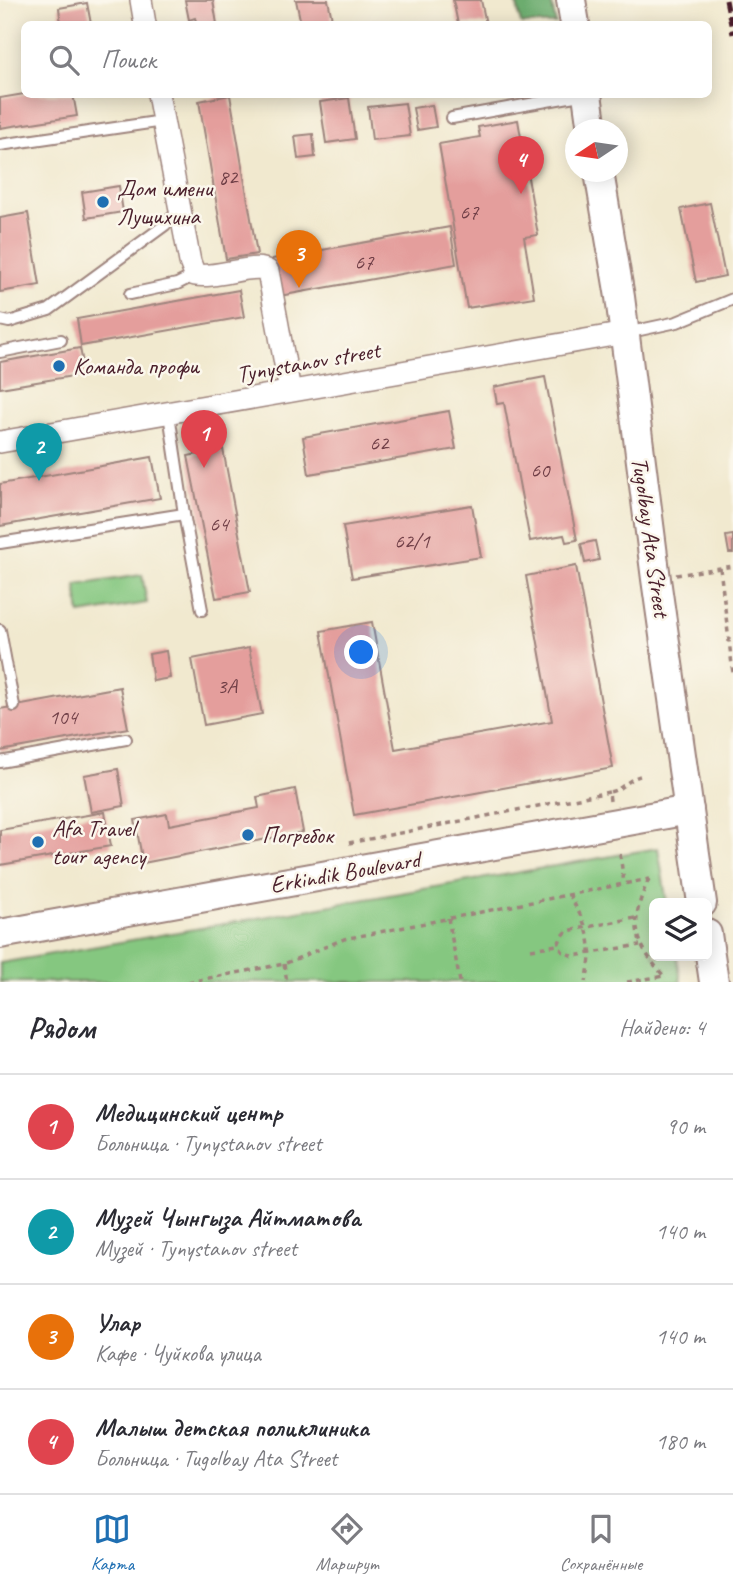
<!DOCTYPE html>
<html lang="ru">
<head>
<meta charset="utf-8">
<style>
	body { margin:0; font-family:Caveat,sans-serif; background:#f2f2f3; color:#2b2b33 }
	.controls { position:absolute; right:21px; bottom:21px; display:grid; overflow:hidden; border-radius:10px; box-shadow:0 4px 18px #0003 }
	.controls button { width:63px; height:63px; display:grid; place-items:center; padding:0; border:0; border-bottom:2px solid #e1e1e2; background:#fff; color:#2b2b33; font:35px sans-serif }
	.compass { position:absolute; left:565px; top:119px; width:63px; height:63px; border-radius:50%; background:#fff; box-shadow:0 4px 18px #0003; rotate:257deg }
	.you { position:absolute; left:362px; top:653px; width:24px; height:24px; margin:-18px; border:5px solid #fff; border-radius:50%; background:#1a73e8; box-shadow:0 0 0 10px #1a73e833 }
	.badge { display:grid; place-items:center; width:46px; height:46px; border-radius:50%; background:#1f6fb2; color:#fff; font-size:23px; font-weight:700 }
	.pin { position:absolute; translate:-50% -58px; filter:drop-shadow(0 2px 4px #0008) }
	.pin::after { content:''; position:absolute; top:37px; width:24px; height:21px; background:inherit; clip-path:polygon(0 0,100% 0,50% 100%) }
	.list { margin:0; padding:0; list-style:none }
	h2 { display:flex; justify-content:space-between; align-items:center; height:91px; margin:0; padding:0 28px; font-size:30px }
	h2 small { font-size:23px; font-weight:400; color:#7c7c81 }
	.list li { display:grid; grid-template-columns:46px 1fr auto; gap:21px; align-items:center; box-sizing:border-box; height:105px; padding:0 28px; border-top:2px solid #e1e1e2 }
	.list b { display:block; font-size:26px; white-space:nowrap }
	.list p { margin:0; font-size:23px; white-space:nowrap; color:#7c7c81 }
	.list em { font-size:23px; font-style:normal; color:#7c7c81 }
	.icon { flex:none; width:38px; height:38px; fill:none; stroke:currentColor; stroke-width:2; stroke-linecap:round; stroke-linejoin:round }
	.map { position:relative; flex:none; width:733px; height:982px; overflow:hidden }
	.search { position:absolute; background:#fff; box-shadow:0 4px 18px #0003; left:21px; right:21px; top:21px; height:77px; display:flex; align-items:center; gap:18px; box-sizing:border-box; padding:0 24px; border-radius:10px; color:#7c7c81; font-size:26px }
	.sheet { height:511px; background:#fff }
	nav { display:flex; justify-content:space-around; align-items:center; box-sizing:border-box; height:98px; border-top:2px solid #e1e1e2; background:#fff; font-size:19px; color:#7c7c81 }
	nav a { display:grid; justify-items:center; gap:4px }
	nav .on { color:#1f6fb2 }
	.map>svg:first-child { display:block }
	.green { fill:#85c780; stroke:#687356; stroke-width:2 }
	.forest { fill:#6cac6e; stroke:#5b664c; stroke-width:2 }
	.building { fill:#e49e9c }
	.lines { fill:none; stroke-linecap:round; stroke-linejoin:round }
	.lane-casing { stroke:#9e847d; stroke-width:14 }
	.street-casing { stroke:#9e847d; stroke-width:24 }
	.secondary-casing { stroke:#9e847d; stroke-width:32 }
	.path { stroke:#9e847d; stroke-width:3.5; stroke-dasharray:5 5; stroke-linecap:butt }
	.lane { stroke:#fff; stroke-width:10 }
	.street { stroke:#fff; stroke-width:21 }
	.secondary { stroke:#fff; stroke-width:28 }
	.rail { stroke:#4a1f2b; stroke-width:5; stroke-dasharray:10 5; stroke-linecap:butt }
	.poi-dot { fill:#1f6fb2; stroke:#fbf7ec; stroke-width:2.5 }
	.labels { text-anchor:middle; stroke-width:5; stroke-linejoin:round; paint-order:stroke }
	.number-label { font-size:21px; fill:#703f47 }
	.poi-label { font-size:24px; fill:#4a1f2b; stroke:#fbf7ec; text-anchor:start }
	.street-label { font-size:24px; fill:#4a1f2b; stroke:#fbf7ec }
</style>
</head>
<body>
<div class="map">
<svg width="733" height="982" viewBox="0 0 733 982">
	<rect width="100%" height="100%" fill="#fbf7ec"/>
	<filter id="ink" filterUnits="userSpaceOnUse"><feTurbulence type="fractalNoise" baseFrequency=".0143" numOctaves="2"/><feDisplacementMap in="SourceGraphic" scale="14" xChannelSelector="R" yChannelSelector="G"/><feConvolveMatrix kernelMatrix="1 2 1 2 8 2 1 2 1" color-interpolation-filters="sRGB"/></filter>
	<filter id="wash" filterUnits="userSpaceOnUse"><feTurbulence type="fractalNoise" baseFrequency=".00686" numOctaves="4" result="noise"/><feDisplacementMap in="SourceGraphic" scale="28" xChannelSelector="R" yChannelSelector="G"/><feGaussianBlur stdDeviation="1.57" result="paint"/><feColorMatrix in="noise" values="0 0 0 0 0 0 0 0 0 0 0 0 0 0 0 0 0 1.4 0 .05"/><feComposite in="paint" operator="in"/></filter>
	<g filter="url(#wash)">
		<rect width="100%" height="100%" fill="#f1e9cf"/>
		<g class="green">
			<path d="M 142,575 L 147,603 L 80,614 L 76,585 Z"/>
			<path d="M 658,848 L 667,903 L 654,903 L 654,956 L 677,956 L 681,982 L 0,982 L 0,963 Z"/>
		</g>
		<path class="forest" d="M 516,0 L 551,0 L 556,24 L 521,24 Z"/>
		<g id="blocks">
			<g class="building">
				<path d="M 185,0 L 213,0 L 217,24 L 197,24 L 195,18 L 189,20 Z"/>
				<path d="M 296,0 L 328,0 L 333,24 L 301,24 Z"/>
				<path d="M 453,0 L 481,0 L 486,24 L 458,24 Z"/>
				<path d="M 87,3 L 91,24 L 61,24 L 59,8 Z"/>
				<path d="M 24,94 L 73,94 L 77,116 L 0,128 L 0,98 Z"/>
				<path d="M 230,95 L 257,254 L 226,259 L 199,101 Z"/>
				<path d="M 349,98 L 355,139 L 326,143 L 320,102 Z"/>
				<path d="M 405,103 L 410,136 L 372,140 L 368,107 Z"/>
				<path d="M 432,105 L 436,127 L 417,130 L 413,108 Z"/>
				<path d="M 518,120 L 538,235 L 524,237 L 534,297 L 467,308 L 439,144 L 480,137 L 478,127 Z"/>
				<path d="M 313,134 L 315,157 L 298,159 L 295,136 Z"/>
				<path d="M 119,186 L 123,212 L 86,218 L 82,192 Z"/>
				<path d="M 710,203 L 725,276 L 696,282 L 681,209 Z"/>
				<path d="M 28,213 L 40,285 L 0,292 L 0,218 Z"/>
				<path d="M 450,227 L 456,264 L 279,296 L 272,259 Z"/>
				<path d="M 239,290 L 244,317 L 81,346 L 77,319 Z"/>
				<path d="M 80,348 L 85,374 L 0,388 L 0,362 Z"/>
				<path d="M 545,377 L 577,540 L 566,542 L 564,535 L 530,541 L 504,403 L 497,404 L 494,387 Z"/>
				<path d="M 449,411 L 456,449 L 309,474 L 303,437 Z"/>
				<path d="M 223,449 L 250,592 L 216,598 L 188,456 Z"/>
				<path d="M 152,457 L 160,498 L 0,526 L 0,484 Z"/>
				<path d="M 472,505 L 481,557 L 352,578 L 343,526 Z"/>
				<path d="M 733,535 L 733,553 L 729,553 L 726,536 Z"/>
				<path d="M 595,541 L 599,560 L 585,563 L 581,544 Z"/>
				<path d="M 576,566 L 613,768 L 354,815 L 321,631 L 372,622 L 395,749 L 552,721 L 526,576 Z"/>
				<path d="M 249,648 L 262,714 L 204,725 L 192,659 Z"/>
				<path d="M 166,651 L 170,678 L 153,681 L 149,654 Z"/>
				<path d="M 120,687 L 128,728 L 0,751 L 0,709 Z"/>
				<path d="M 118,769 L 124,806 L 91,812 L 84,775 Z"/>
				<path d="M 295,789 L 303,832 L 143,863 L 135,820 L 167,814 L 169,825 L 259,808 L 257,797 Z"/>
				<path d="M 105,812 L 111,846 L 0,865 L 0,830 Z"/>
			</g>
		</g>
	</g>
	<g filter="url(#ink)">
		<use href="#blocks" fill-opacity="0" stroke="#9e847d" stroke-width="2"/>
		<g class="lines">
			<g class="lane-casing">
				<g id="lane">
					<path d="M 452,118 L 586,94"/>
					<path d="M 0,145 L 163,121"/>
					<path d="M 130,294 L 177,284 L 195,275"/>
					<path d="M 0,320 L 9,322 L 49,310 L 165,225 L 180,209"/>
					<path d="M 626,333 L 677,322 L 733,299"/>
					<path d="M 0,352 L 61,340"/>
					<path d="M 169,414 L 184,514 L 202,610"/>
					<path d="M 0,543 L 184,514"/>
					<path d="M 0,630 L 14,706"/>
					<path d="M 0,762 L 126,739"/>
				</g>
			</g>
			<g class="street-casing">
				<g id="street">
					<path d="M 141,0 L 145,24"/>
					<path d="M 158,94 L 190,262 L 195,275 C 216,279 255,262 268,271 L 290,391"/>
					<path d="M 0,442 L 625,333"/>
				</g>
			</g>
			<g class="secondary-casing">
				<g id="secondary">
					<path d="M 571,0 L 575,24"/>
					<path d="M 587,94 L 592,130"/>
					<path d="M 599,172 L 620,297 L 656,579 L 702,903"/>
					<path d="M 0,934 L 689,810"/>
					<path d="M 707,934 L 714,982"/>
				</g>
			</g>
			<g class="path">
				<path d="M 720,568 L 733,673"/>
				<path d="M 676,575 L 733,566"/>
				<path d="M 610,801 L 609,792 C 622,790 628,779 640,776"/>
				<path d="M 349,843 L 609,792"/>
				<path d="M 620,854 L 624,883"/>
				<path d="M 649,879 C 629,921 633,942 664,976"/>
				<path d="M 569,894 C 589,931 595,940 586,982"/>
				<path d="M 448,918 L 460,982"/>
				<path d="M 635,918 L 567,931 L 561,938 L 558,945 L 563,952 L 573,956 L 640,945"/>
				<path d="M 531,949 L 558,945"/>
				<path d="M 284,964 L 287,982"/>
				<path d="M 188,982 L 284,964 L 344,939 L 649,879"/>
				<path d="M 627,982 L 664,976"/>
			</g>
			<use href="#lane" class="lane"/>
			<use href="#street" class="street"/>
			<use href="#secondary" class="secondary"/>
			<path class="rail" d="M 726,0 L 733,34"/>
		</g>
	</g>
	<g class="poi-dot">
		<circle cx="103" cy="202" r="7"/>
		<circle cx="59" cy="366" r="7"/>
		<circle cx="248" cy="835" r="7"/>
		<circle cx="38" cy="842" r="7"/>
	</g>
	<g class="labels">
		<g class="number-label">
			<text x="228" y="184">82</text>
			<text x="469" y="219">67</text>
			<text x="364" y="269">67</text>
			<text x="379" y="450">62</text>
			<text x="540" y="477">60</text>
			<text x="219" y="531">64</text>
			<text x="412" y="548">62/1</text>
			<text x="227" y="693">3А</text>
			<text x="63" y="724">104</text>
		</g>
		<g class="poi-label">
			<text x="117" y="196">Дом имени<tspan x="117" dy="28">Лущихина</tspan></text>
			<text x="73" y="374">Команда профи</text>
			<text x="52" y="836">Afa Travel<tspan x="52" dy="28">tour agency</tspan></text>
			<text x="262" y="843">Погребок</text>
		</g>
		<g class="street-label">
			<text transform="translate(308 362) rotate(-10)" y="8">Tynystanov street</text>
			<text transform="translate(651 537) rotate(82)" y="8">Tugolbay Ata Street</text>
			<text transform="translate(345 872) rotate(-10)" y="8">Erkindik Boulevard</text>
		</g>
	</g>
</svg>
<div class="controls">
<button><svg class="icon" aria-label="layers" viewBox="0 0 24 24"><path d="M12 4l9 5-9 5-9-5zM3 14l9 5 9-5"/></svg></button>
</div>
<svg class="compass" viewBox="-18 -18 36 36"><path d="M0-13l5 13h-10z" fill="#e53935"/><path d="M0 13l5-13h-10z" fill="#7c7c81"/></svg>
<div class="you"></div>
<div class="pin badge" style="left:204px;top:468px;background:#e0444e">1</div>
<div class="pin badge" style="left:39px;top:481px;background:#0f9aa8">2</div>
<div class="pin badge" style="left:299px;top:288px;background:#e8710a">3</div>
<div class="pin badge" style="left:521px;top:194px;background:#e0444e">4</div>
<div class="search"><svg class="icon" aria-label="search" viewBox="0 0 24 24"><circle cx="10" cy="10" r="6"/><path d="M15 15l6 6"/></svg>Поиск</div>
</div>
<section class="sheet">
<h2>Рядом<small>Найдено: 4</small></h2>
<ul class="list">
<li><span class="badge" style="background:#e0444e">1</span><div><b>Медицинский центр</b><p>Больница · Tynystanov street</p></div><em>90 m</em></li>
<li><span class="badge" style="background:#0f9aa8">2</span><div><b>Музей Чынгыза Айтматова</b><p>Музей · Tynystanov street</p></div><em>140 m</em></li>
<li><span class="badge" style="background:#e8710a">3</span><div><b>Улар</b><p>Кафе · Чуйкова улица</p></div><em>140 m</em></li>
<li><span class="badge" style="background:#e0444e">4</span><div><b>Малыш детская поликлиника</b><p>Больница · Tugolbay Ata Street</p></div><em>180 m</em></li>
</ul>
</section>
<nav>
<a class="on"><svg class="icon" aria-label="map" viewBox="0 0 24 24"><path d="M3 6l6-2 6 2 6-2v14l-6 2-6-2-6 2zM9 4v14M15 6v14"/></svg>Карта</a>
<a><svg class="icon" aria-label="directions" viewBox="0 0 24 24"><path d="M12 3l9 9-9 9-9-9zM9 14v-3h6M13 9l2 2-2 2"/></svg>Маршрут</a>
<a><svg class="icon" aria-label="saved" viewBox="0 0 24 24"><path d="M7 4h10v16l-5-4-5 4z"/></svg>Сохранённые</a>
</nav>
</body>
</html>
